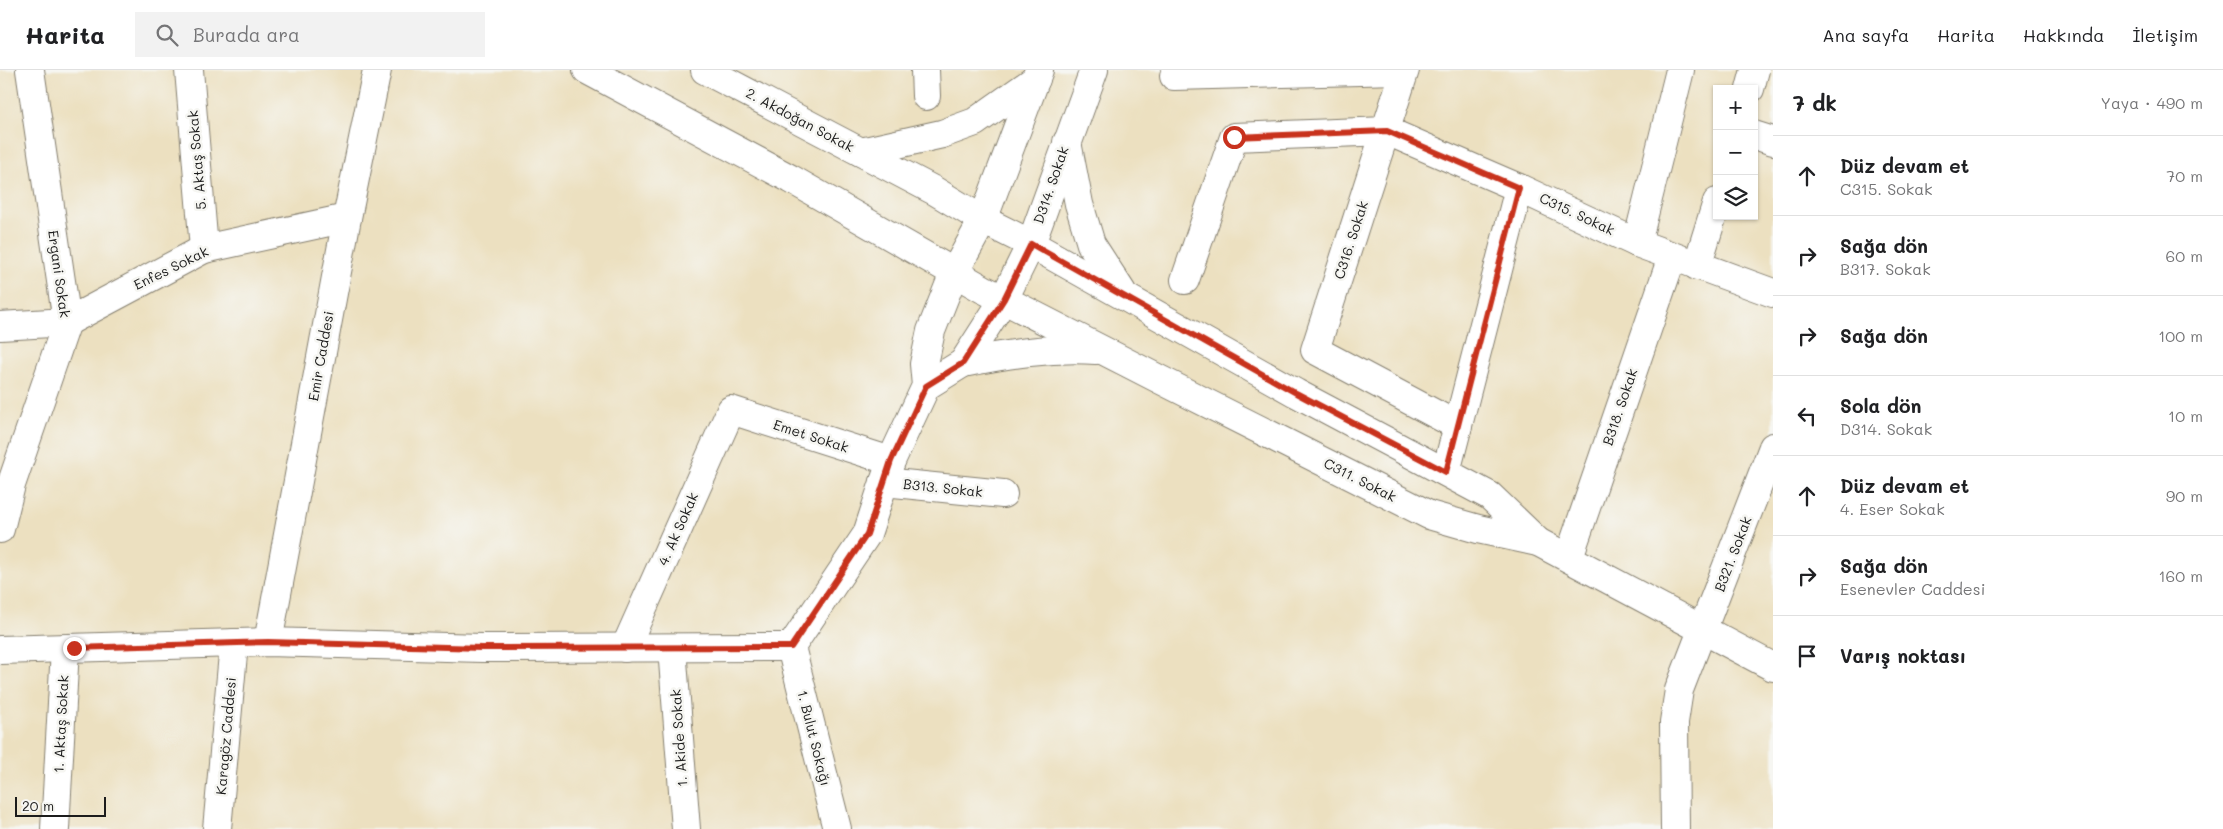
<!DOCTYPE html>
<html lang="tr">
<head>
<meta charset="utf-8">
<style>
	body { margin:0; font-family:Mali,sans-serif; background:#f2f2f2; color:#202124 }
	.controls { position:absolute; right:15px; top:15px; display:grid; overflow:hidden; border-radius:0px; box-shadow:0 1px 4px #0004 }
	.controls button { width:45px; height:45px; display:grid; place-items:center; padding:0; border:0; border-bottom:1px solid #e0e0e0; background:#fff; color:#202124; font:25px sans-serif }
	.scale { position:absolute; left:15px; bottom:12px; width:91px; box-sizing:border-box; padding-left:5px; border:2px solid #1c1c1c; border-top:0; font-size:14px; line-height:18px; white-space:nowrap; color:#1c1c1c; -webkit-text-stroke:4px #f6f6f2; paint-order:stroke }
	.stop { position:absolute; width:15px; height:15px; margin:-11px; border:4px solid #c8321e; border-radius:50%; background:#fff }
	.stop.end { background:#c8321e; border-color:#fff; box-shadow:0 1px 5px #0008 }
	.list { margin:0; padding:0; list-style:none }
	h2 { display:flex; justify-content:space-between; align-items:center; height:65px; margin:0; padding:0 20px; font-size:21px }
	h2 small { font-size:16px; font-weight:400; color:#757577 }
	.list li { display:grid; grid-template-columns:32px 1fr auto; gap:15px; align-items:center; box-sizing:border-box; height:80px; padding:0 20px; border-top:1px solid #e0e0e0 }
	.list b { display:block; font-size:19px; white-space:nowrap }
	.list p { margin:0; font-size:16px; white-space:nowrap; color:#757577 }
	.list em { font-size:16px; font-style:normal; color:#757577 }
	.icon { flex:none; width:28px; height:28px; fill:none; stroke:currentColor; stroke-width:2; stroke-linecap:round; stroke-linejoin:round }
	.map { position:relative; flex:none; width:1773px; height:759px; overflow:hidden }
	header { display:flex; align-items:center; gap:30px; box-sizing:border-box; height:70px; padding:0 25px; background:#fff; border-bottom:1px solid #e0e0e0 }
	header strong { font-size:24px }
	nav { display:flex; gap:28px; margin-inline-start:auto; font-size:18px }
	.search { width:350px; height:45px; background:#f2f2f2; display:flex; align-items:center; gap:12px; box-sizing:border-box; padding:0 18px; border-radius:0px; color:#757577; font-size:19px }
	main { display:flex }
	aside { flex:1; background:#fff }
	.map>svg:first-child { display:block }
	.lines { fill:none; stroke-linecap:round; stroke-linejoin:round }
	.minor-casing { stroke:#847e6e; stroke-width:30 }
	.secondary-casing { stroke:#847e6e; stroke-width:30 }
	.primary-casing { stroke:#847e6e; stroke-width:30 }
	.minor { stroke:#fff; stroke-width:28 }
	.secondary { stroke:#fff; stroke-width:28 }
	.primary { stroke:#fff; stroke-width:28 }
	.route { stroke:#c8321e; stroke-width:6 }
	.labels { text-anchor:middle; stroke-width:5; stroke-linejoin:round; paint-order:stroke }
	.street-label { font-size:14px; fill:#1c1c1c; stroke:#f6f6f2 }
</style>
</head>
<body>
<header>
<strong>Harita</strong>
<div class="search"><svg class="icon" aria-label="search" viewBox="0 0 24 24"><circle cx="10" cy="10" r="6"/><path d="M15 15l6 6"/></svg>Burada ara</div>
<nav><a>Ana sayfa</a><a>Harita</a><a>Hakkında</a><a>İletişim</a></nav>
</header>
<main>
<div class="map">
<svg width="1773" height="759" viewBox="0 0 1773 759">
	<rect width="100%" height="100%" fill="#f6f6f2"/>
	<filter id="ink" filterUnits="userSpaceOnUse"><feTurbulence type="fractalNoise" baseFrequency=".02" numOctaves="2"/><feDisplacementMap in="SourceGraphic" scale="10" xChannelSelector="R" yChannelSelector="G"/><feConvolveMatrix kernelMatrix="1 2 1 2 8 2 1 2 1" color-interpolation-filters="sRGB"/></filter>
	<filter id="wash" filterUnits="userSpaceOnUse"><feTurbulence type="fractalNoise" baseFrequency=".0096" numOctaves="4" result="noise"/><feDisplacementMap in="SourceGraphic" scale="20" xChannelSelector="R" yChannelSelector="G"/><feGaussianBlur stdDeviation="1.12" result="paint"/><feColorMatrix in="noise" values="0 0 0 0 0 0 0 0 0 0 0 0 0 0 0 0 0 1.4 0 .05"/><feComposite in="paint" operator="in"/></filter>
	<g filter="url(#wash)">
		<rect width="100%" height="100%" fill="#ece0c0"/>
	</g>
	<g filter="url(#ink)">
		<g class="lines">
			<g class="minor-casing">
				<g id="minor">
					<path d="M 189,0 L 204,179"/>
					<path d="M 925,0 L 926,26"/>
					<path d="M 1405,0 L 1315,280 L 1458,356"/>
					<path d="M 1174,6 L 1398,0"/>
					<path d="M 1750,19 L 1755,0"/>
					<path d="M 1754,65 L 1773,71"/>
					<path d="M 1637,173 L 1680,0"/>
					<path d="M 1697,196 L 1717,132"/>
					<path d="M 1185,210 L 1234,67 L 1387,61 L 1519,118 L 1637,173 L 1773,223"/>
					<path d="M 0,256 L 67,252 L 204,179 L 347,148"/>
					<path d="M 926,316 L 963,293 L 1004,229"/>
					<path d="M 1446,402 L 1519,118"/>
					<path d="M 884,412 L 1003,424"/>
					<path d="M 0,459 L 11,415 L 67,252 L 30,0"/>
					<path d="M 1569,487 L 1672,187"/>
					<path d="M 625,578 L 731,340 L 891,391"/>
					<path d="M 672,578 L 686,759"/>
					<path d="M 55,759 L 65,579"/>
					<path d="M 837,759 L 791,577 L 867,464 L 891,391 L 926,316 L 924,294 L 931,261 L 954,203"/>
					<path d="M 1675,759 L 1674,652 L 1679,620 L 1773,377"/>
				</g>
			</g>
			<g class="secondary-casing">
				<g id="secondary">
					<path d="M 954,203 L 983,150 L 1039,0"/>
					<path d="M 1004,229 L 1031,174 L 1094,0"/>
					<path d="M 268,572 L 347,148 L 377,0"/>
					<path d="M 0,580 L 268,572 L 482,578 L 791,577"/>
					<path d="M 217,759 L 234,573"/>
				</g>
			</g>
			<g class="primary-casing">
				<g id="primary">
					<path d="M 587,0 L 791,109 L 983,219 L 1159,309 L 1429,445 L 1478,459 L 1538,472 L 1773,597"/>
					<path d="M 705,0 L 935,121 L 983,150 L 1031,174 L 1296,323 L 1490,426 L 1538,472"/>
					<path d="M 1067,72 L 1079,134 L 1091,174 L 1122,222"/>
					<path d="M 861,82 L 942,64 L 975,52 L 1036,9"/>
					<path d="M 963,293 C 1007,284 1051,277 1096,280"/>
				</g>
			</g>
			<use href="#minor" class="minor"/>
			<use href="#secondary" class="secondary"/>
			<use href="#primary" class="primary"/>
		</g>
	</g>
	<g class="lines" filter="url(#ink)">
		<path class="route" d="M 74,578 L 268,572 L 482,578 L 791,577 L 867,464 L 891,391 L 926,316 L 963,293 L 1004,229 L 1031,174 L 1296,323 L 1446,402 L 1519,118 L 1387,61 L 1234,67"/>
	</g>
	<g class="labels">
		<g class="street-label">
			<text transform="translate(800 50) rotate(28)" y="5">2. Akdoğan Sokak</text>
			<text transform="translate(197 90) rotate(-95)" y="5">5. Aktaş Sokak</text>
			<text transform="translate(1051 115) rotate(-71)" y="5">D314. Sokak</text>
			<text transform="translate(1577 144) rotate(25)" y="5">C315. Sokak</text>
			<text transform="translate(1351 170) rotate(-72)" y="5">C316. Sokak</text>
			<text transform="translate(171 198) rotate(-26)" y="5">Enfes Sokak</text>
			<text transform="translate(59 204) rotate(82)" y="5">Ergani Sokak</text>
			<text transform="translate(321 286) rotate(-80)" y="5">Emir Caddesi</text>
			<text transform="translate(1620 337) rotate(-71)" y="5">B318. Sokak</text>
			<text transform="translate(811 366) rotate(18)" y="5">Emet Sokak</text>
			<text transform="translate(1360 410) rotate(27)" y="5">C311. Sokak</text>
			<text transform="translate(943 418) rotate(6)" y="5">B313. Sokak</text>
			<text transform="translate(678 459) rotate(-66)" y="5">4. Ak Sokak</text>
			<text transform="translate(1733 484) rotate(-69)" y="5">B321. Sokak</text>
			<text transform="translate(61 654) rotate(-87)" y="5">1. Aktaş Sokak</text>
			<text transform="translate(226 666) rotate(-85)" y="5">Karagöz Caddesi</text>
			<text transform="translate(679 668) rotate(-94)" y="5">1. Akide Sokak</text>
			<text transform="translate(814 668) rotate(76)" y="5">1. Bulut Sokağı</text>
		</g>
	</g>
</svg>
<div class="controls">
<button>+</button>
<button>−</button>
<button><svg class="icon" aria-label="layers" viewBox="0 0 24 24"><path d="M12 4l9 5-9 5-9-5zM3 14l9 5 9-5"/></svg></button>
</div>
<div class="scale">20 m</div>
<div class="stop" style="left:1234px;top:67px"></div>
<div class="stop end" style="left:74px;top:578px"></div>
</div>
<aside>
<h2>7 dk<small>Yaya · 490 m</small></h2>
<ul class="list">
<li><svg class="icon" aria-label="ahead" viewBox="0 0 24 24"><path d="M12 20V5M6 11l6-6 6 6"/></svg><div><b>Düz devam et</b><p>C315. Sokak</p></div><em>70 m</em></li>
<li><svg class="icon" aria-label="right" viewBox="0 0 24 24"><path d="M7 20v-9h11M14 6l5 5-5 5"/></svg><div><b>Sağa dön</b><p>B317. Sokak</p></div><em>60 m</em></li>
<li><svg class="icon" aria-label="right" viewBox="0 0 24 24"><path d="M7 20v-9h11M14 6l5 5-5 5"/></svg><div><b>Sağa dön</b></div><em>100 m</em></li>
<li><svg class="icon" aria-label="left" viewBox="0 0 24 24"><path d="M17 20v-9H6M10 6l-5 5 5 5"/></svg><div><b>Sola dön</b><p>D314. Sokak</p></div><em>10 m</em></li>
<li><svg class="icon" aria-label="ahead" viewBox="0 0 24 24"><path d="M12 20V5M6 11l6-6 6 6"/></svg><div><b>Düz devam et</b><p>4. Eser Sokak</p></div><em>90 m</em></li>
<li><svg class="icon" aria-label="right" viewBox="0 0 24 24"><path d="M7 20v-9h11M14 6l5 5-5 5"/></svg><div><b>Sağa dön</b><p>Esenevler Caddesi</p></div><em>160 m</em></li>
<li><svg class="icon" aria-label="arrive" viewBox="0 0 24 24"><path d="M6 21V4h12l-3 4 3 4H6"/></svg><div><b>Varış noktası</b></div></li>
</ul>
</aside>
</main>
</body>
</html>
